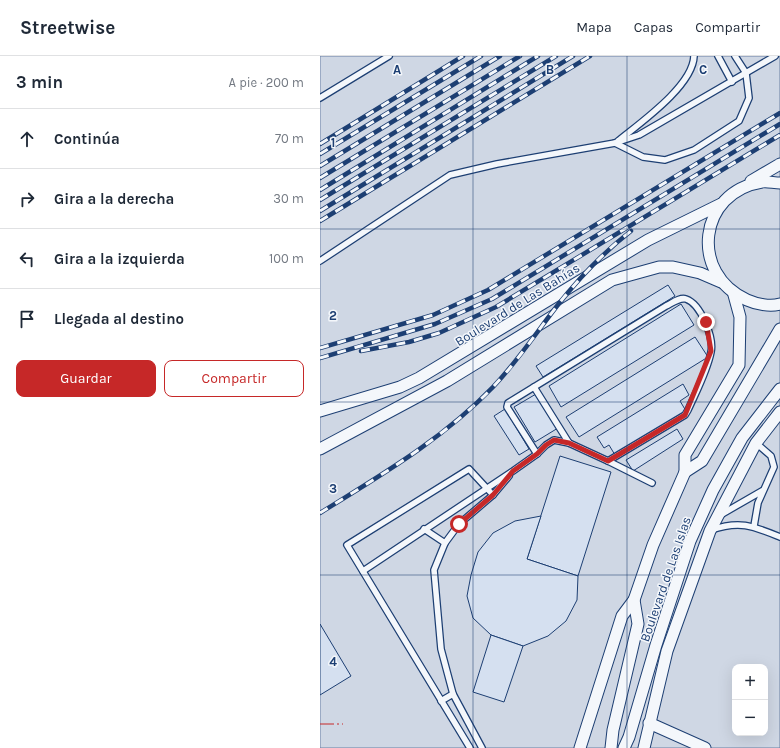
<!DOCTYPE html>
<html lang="es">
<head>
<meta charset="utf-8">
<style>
	body { margin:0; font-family:Karla,sans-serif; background:#f2f2f3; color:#1f2937 }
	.controls { position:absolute; right:12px; bottom:12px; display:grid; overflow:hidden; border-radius:8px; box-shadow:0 4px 16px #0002 }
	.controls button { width:36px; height:36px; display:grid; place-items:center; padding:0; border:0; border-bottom:1px solid #e0e1e3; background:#fff; color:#1f2937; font:20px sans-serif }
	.stop { position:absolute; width:12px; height:12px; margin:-9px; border:3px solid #c62828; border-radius:50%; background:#fff }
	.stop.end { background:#c62828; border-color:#fff; box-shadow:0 1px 4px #0008 }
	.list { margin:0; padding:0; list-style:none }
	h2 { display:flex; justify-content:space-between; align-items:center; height:52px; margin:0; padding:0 16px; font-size:17px }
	h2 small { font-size:13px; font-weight:400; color:#747a83 }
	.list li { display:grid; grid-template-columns:26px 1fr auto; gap:12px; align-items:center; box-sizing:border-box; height:60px; padding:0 16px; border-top:1px solid #e0e1e3 }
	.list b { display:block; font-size:15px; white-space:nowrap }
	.list em { font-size:13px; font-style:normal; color:#747a83 }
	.actions { display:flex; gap:8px; padding:12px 16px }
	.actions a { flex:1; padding:9px 0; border:1px solid #c62828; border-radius:8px; text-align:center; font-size:14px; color:#c62828 }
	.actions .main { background:#c62828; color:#fff }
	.icon { flex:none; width:22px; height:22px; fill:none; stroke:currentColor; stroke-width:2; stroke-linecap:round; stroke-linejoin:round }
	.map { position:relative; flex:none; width:460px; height:692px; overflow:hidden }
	header { display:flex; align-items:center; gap:24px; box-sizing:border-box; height:56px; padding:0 20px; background:#fff; border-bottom:1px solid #e0e1e3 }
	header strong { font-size:19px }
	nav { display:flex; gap:22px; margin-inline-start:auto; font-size:14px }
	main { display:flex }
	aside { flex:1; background:#fff }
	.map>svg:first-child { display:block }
	.water { fill:#cfd7e4; stroke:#687fa3; fill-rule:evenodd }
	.building { fill:#d5e0f0; stroke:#1d3f73 }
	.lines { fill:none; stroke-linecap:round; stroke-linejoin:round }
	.service-casing { stroke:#1d3f73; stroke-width:8 }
	.minor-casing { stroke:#1d3f73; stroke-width:13 }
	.service { stroke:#f4f7fb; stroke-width:5.5 }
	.minor { stroke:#f4f7fb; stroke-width:11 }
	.rail-casing { stroke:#1d3f73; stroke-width:4.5 }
	.rail { stroke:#f4f7fb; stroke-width:3; stroke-dasharray:9; stroke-linecap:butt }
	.power { stroke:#c62828; stroke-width:1; stroke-dasharray:14 3 2 3; stroke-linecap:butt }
	.route { stroke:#c62828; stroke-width:5 }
	.grid { fill:none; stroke:#1d3f73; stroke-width:1; stroke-opacity:0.55 }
	.labels { text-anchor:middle; stroke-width:3; stroke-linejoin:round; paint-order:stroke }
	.street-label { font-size:13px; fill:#1d3f73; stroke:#f4f7fb }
	.grid-label { font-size:13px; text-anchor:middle; font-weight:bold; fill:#1d3f73; stroke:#f4f7fb; stroke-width:3; stroke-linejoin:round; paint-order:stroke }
</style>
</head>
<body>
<header>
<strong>Streetwise</strong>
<nav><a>Mapa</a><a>Capas</a><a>Compartir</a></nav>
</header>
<main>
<aside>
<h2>3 min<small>A pie · 200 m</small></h2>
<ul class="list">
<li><svg class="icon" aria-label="ahead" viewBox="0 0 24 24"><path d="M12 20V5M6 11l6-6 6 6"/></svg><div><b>Continúa</b></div><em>70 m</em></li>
<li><svg class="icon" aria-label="right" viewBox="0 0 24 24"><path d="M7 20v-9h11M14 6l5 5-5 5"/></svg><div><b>Gira a la derecha</b></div><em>30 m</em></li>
<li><svg class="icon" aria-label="left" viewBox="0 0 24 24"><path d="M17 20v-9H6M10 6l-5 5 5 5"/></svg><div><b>Gira a la izquierda</b></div><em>100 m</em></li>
<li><svg class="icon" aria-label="arrive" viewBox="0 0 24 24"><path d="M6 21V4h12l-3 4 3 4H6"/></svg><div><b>Llegada al destino</b></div></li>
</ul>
<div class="actions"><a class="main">Guardar</a><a>Compartir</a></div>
</aside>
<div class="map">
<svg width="460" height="692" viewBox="0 0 460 692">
	<rect width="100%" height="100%" fill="#f4f7fb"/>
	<path class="water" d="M 0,0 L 460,0 L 460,692 L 0,692 ZM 415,611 L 445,611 L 445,677 L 415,677 Z"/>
	<g class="building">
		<path d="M 348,229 L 355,240 L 223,321 L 216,310 Z"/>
		<path d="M 361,248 L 374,269 L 241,351 L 229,330 Z"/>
		<path d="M 375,281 L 388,301 L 259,381 L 246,361 Z"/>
		<path d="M 363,328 L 369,339 L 360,345 L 366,355 L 295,399 L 289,389 L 284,392 L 277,381 Z"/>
		<path d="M 216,338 L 238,372 L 215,386 L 194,351 Z"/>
		<path d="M 185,353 L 209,393 L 199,399 L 174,360 Z"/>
		<path d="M 357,373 L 363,383 L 313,415 L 306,404 Z"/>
		<path d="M 240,400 L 291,416 L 258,520 L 207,503 Z"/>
		<path d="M 221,460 L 207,503 L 258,520 L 257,544 L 246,565 L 228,580 L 203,590 L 171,579 L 153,562 L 147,540 L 151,519 L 158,496 L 173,477 L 195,465 Z"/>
		<path d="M 0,568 L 31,620 L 0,639 Z"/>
		<path d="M 171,579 L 203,590 L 184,646 L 153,636 Z"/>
	</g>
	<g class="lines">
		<g class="service-casing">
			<g id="service">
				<path d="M 398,0 L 412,26"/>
				<path d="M 0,42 L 69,0"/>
				<path d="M 298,85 C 320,67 373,30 374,0"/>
				<path d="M 295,87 L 323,101 L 345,104 L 374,94 L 419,65 L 429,42 L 426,17 L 415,0"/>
				<path d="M 0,205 L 130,119 L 177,108 L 295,87 L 319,79 L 455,0"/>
				<path d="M 214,331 L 249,387"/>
				<path d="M 217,398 L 187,351 L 188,347 L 346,250 C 352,247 360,241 366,243 C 381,248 394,282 391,296 C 387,316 376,336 368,354 L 365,359 L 288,405"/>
				<path d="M 402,458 L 442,435"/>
				<path d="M 434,470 L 438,447 L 454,411 L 451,400 L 436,387"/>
				<path d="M 104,473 L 125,487"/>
				<path d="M 391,474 C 420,464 433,470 460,481"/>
				<path d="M 43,515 L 193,415 L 217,398 L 226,389 L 234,384 L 249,387 L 288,405 L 332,427"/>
				<path d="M 121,645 L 133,638"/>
				<path d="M 150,692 L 27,489 L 149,413 L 173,439"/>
				<path d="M 162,692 L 133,638 L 121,593 L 114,514 L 125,487 L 139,468 L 173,439 L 189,420"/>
			</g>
		</g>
		<g class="minor-casing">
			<g id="minor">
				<path d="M 431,125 L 460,108"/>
				<path d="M 460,127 C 454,127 447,125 442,126 C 378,136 369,218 427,244 C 436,248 450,251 460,248"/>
				<path d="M 0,355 L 80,331 L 99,322 L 328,184 L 401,148"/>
				<path d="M 0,393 L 127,325 L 292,224 L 339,211 L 353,211 L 380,217 L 401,226"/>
				<path d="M 365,416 L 382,405 L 460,273"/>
				<path d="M 329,667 L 385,692"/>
				<path d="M 260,692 L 302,560 L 314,544 L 333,489 L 365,416 L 365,399 L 419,309 L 420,261 L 414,239"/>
				<path d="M 291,692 L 293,674 L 318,568 L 314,544"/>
				<path d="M 304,692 L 309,681 L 336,589 L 370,485 L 393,434 L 422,382 L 460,333"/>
				<path d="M 324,692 L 347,595 L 390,475 L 436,387 L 460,356"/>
			</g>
		</g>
		<use href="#service" class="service"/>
		<use href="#minor" class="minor"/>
		<g class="rail-casing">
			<g id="rail">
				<path d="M 0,88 L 143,0"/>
				<path d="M 0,98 L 161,0"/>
				<path d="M 0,110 L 180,0"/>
				<path d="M 0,122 L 200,0"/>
				<path d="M 0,134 L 218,0"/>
				<path d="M 0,144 L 236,0"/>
				<path d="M 0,155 L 253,0"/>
				<path d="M 0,165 L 270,0"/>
				<path d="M 0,292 L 113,259 L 168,234 L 460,57"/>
				<path d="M 41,295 L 89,286 L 119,277 L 176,251 L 460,79"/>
				<path d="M 0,302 L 115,268 L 172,243 L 460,68"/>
				<path d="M 0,457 C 61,419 123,383 173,331 C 197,306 216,277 237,250 C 259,222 284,196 311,175"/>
			</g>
		</g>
		<use href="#rail" class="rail"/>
		<path class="power" d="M 0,668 L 23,668"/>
	</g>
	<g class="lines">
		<path class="route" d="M 139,468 L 173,439 L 193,415 L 217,398 L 226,389 L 234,384 L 249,387 L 288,405 L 365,359 L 391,295 L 386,266"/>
	</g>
	<path class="grid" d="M 153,0 L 153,692M 307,0 L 307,692M 0,173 L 460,173M 0,346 L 460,346M 0,519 L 460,519"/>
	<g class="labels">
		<g class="street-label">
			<text transform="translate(197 248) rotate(-32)" y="5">Boulevard de Las Bahías</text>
			<text transform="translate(345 523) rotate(-71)" y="5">Boulevard de Las Islas</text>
		</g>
	</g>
	<g class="grid-label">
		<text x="77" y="18">A</text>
		<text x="230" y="18">B</text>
		<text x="383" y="18">C</text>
		<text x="13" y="91">1</text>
		<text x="13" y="264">2</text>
		<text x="13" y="437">3</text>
		<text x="13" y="610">4</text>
	</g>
</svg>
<div class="controls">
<button>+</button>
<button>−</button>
</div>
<div class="stop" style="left:139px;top:468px"></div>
<div class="stop end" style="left:386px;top:266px"></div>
</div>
</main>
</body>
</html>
